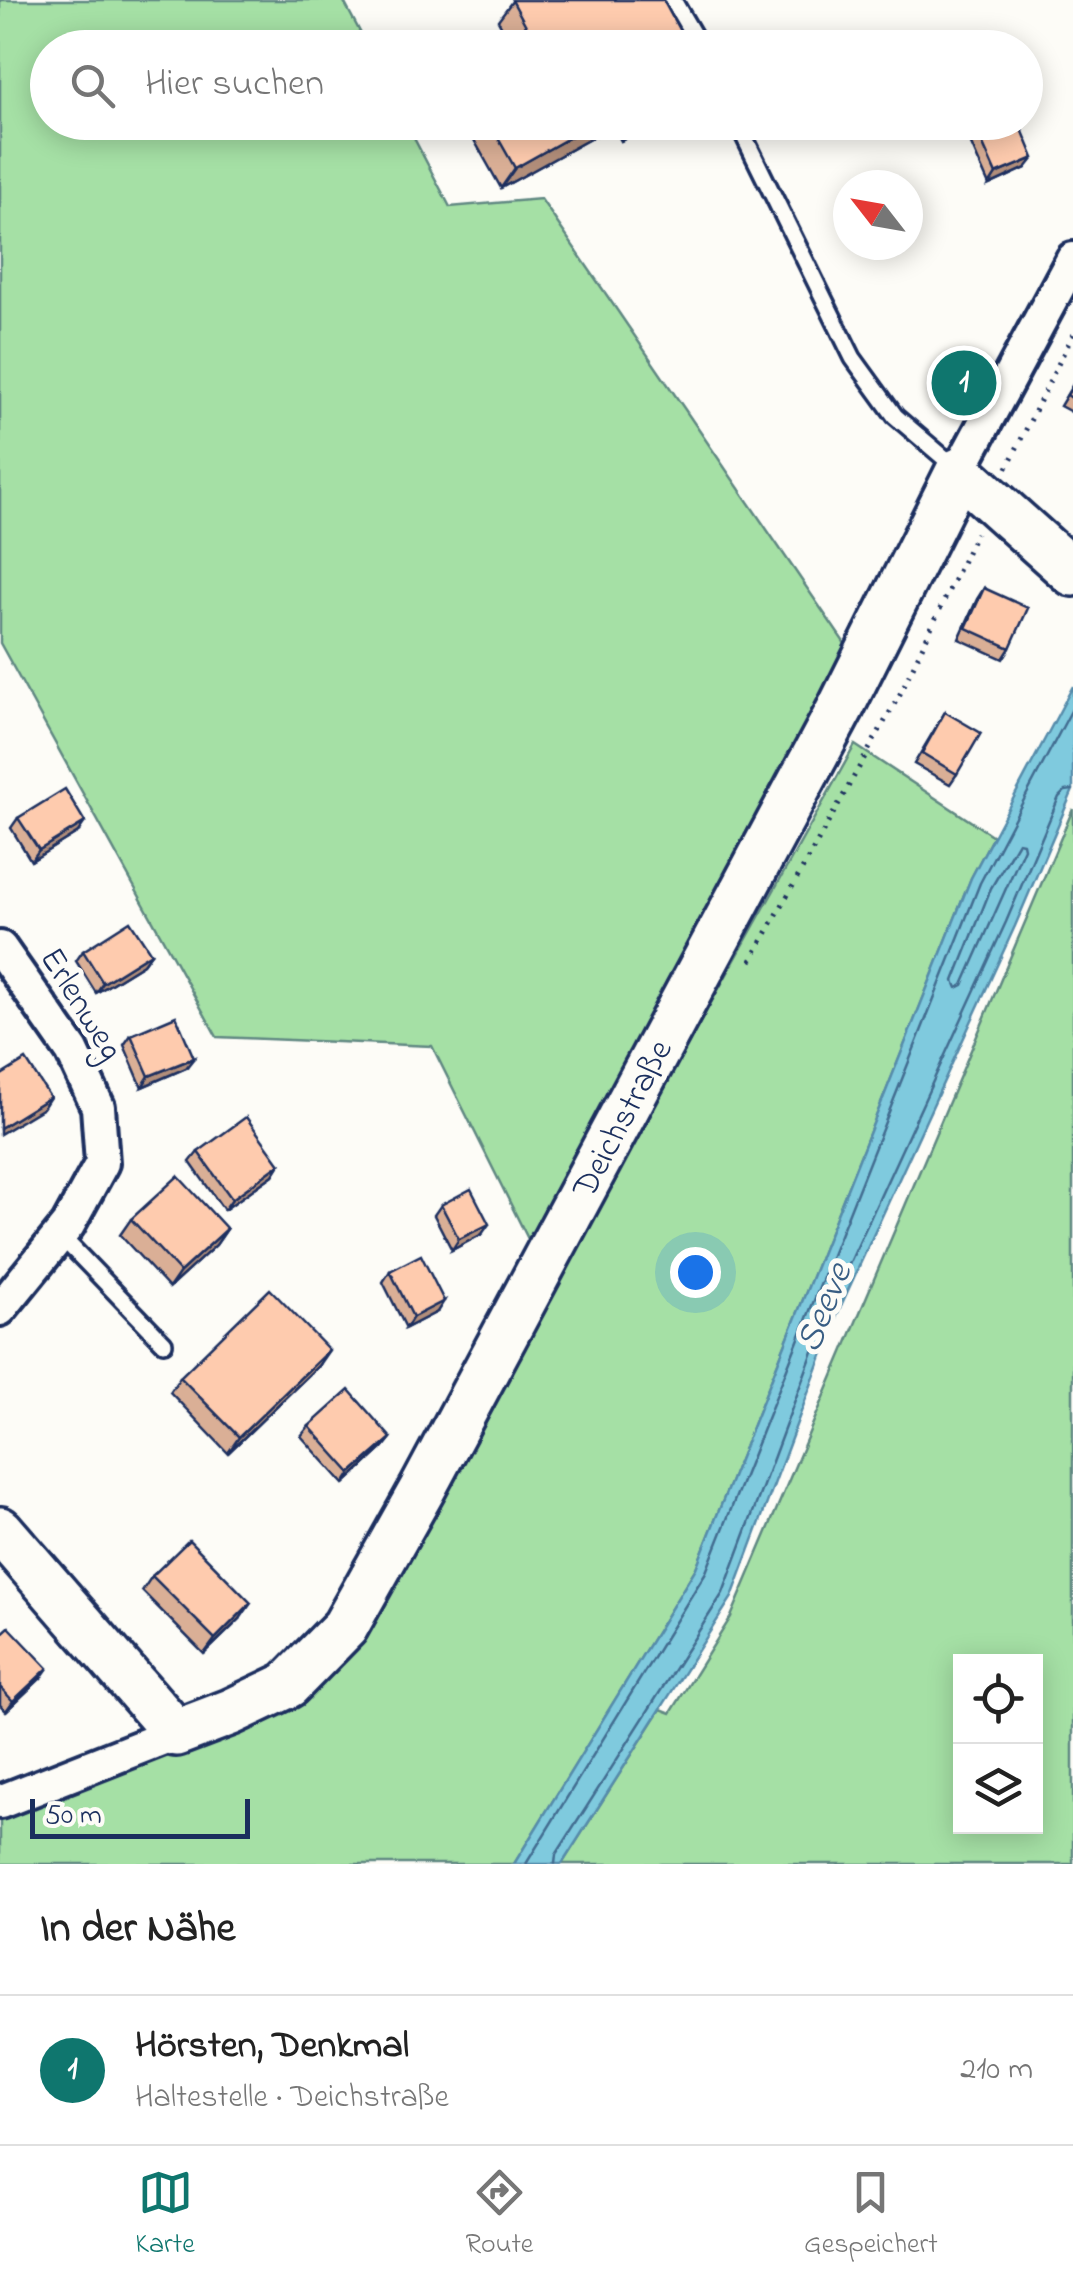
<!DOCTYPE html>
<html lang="de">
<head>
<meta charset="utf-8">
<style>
	body { margin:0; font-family:"Indie Flower",sans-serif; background:#f2f2f2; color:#222 }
	.controls { position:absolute; right:30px; bottom:30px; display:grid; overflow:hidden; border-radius:0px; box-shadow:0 5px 25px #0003 }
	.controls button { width:90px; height:90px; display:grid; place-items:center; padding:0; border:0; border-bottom:2px solid #e0e0e0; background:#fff; color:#222; font:50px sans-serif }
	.compass { position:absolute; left:833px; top:170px; width:90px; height:90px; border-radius:50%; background:#fff; box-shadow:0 5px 25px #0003; rotate:301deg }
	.scale { position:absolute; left:30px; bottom:25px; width:220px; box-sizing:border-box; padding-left:10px; border:5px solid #1b2f5e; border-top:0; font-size:28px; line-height:35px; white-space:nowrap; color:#1b2f5e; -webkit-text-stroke:8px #fdfcf7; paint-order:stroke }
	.you { position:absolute; left:695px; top:1272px; width:35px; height:35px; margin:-25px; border:8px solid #fff; border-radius:50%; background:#1a73e8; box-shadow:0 0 0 15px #1a73e833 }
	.badge { display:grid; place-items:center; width:65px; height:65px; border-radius:50%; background:#0f766e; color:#fff; font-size:32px; font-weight:700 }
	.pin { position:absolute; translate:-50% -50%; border:5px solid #fff; box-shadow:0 2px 10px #0006 }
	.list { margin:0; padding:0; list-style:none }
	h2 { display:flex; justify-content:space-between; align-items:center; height:130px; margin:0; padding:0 40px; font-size:42px }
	h2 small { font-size:32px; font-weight:400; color:#767676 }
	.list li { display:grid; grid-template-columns:65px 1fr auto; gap:30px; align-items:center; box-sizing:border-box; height:150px; padding:0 40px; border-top:2px solid #e0e0e0 }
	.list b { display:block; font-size:38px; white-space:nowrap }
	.list p { margin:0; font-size:32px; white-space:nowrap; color:#767676 }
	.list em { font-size:32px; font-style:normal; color:#767676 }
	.icon { flex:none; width:55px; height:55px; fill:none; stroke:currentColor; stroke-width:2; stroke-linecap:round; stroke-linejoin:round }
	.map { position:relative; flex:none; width:1073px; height:1864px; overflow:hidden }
	.search { position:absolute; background:#fff; box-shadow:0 5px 25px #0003; left:30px; right:30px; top:30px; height:110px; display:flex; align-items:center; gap:25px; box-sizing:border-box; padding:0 35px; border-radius:55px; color:#767676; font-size:38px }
	.sheet { height:280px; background:#fff }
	nav { display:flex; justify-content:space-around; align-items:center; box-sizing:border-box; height:140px; border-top:2px solid #e0e0e0; background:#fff; font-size:28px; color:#767676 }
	nav a { display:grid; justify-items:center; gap:5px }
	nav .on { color:#0f766e }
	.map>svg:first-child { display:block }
	.green { fill:#a5e0a5; stroke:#608882; stroke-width:2.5; fill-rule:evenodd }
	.water { fill:#7fcade; stroke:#578cab; stroke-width:2.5 }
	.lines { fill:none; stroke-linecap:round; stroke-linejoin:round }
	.shore { stroke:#436d91; stroke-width:2.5 }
	.lane-casing { stroke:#1b2f5e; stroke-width:22 }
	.street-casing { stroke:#1b2f5e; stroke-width:40 }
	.secondary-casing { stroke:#1b2f5e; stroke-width:52 }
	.path { stroke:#1b2f5e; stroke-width:5; stroke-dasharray:2.5 8; stroke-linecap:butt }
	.lane { stroke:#fdfcf7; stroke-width:15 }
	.street { stroke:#fdfcf7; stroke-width:32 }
	.secondary { stroke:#fdfcf7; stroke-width:45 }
	.wall { fill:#daaf96; stroke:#1b2f5e; stroke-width:2.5 }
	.shaded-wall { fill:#b28e7a; stroke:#1b2f5e; stroke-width:2.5 }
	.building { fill:#fecbae; stroke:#1b2f5e; stroke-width:2.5 }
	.labels { text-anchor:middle; stroke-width:10; stroke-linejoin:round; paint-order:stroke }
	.street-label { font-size:35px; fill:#1b2f5e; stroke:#fdfcf7 }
	.water-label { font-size:38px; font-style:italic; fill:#395e84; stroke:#fdfcf7 }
</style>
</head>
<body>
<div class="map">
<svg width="1073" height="1864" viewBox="0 0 1073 1864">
	<rect width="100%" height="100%" fill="#fdfcf7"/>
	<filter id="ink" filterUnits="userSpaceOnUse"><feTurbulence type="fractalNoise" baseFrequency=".01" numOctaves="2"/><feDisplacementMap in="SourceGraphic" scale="20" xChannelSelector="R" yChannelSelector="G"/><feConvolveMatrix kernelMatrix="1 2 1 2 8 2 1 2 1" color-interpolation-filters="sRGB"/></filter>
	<g filter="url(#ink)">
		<g class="green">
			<path d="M 0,0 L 343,0 L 368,47 L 48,48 L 48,122 L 406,123 L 450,207 L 541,199 L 850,651 L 542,1267 L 432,1046 L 217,1037 L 0,643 Z"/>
			<path d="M 855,745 L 993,836 L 971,878 L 696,1568 L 514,1864 L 0,1864 L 0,1814 L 237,1721 L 373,1608 Z"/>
			<path d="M 1073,809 L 1073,1864 L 562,1864 L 661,1709 L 671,1713 L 731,1617 ZM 960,1662 L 1036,1662 L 1036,1826 L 960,1826 Z"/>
		</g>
		<path class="water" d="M 1073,686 L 1073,790 L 1015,926 L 839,1310 L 732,1597 L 562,1864 L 514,1864 L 696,1568 L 971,878 Z"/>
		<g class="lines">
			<g class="shore">
				<path d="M 1018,842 L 1023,843 L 1024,848 L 963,985 L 957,988 L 954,981 L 991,888 Z"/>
				<path d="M 526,1864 L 706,1572 L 980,883 L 1073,707"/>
				<path d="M 555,1864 L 556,1855 L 723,1593 L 830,1306 L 1006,922 L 1059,797 L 1065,791 L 1073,790"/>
			</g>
			<g class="lane-casing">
				<g id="lane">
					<path d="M 673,0 L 701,48"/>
					<path d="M 737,122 L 853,358 L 895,416 L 956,468"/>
					<path d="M 60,1235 L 164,1343"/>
				</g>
			</g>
			<g class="street-casing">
				<g id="street">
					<path d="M 959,471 L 1073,259"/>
					<path d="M 0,948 L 72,1051 L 98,1107 L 102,1163 L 68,1225 L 0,1309"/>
					<path d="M 0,1802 L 176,1733"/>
				</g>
			</g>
			<g class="secondary-casing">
				<path id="secondary" d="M 0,1530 L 176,1733 L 231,1712 L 288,1685 L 345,1627 L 423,1488 L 840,709 L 959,471 L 1073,573"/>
			</g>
			<g class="path">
				<path d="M 1007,468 L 1073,334"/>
				<path d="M 751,961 L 900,694 L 976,533"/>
			</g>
			<use href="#lane" class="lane"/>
			<use href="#street" class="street"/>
			<use href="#secondary" class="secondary"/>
		</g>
		<g class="wall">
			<path d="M 513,0 L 689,48 L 513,48 L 498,20 Z"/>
			<path d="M 464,122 L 655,122 L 621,141 L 613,126 L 501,188 Z"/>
			<path d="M 974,124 L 1026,168 L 989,185 L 967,135 Z"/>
			<path d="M 1073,384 L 1073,413 L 1060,406 Z"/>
			<path d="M 984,588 L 1010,648 L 1003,659 L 959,639 L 977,599 Z"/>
			<path d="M 945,712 L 957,774 L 950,784 L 914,764 Z"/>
			<path d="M 18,818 L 78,832 L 31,861 L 11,828 Z"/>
			<path d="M 83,951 L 151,953 L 143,964 L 96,993 L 76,961 Z"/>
			<path d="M 131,1035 L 186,1068 L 142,1087 L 124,1045 Z"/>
			<path d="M 198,1152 L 280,1164 L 273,1175 L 224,1210 L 190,1162 Z"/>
			<path d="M 441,1205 L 482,1234 L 452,1250 L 434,1215 Z"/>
			<path d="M 131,1219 L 227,1229 L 216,1245 L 169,1288 L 120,1235 Z"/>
			<path d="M 390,1271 L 437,1312 L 406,1328 L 383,1282 Z"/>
			<path d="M 318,1366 L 228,1453 L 170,1392 L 180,1377 Z"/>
			<path d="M 309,1426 L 391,1438 L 383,1448 L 344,1484 L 301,1436 Z"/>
			<path d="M 152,1576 L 240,1619 L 204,1654 L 142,1591 Z"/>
			<path d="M 0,1635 L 41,1678 L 6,1711 L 0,1705 Z"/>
		</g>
		<g class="shaded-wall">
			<path d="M 597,122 L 615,122 L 613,126 L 501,188 L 515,168 Z"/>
			<path d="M 634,122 L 655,122 L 621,141 Z"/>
			<path d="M 1034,158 L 1026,168 L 989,185 L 996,174 Z"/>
			<path d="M 85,822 L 78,832 L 31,861 L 39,850 Z"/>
			<path d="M 151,953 L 143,964 L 96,993 L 103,983 Z"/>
			<path d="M 194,1058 L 186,1068 L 142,1087 L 149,1076 Z"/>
			<path d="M 50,1097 L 43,1108 L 0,1134 L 0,1128 Z"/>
			<path d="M 280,1164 L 273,1175 L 224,1210 L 232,1199 Z"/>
			<path d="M 489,1224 L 482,1234 L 452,1250 L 459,1239 Z"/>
			<path d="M 227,1229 L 216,1245 L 169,1288 L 180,1272 Z"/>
			<path d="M 444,1301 L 437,1312 L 406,1328 L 413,1317 Z"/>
			<path d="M 329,1350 L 318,1366 L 228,1453 L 239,1437 Z"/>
			<path d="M 391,1438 L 383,1448 L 344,1484 L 351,1473 Z"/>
			<path d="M 251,1603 L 240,1619 L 204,1654 L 215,1639 Z"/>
			<path d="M 48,1668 L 41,1678 L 6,1711 L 13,1701 Z"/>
		</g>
		<g class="building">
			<path d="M 512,0 L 663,0 L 689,48 L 530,48 L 536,44 Z"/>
			<path d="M 489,122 L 597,122 L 515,168 Z"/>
			<path d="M 978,122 L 1019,122 L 1034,158 L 996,174 L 974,124 Z"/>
			<path d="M 1073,386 L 1073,399 L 1067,395 Z"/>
			<path d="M 984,588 L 1028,608 L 1010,648 L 966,628 Z"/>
			<path d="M 945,712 L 981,733 L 957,774 L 922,753 Z"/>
			<path d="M 65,789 L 85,822 L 39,850 L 18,818 Z"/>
			<path d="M 130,921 L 151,953 L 103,983 L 83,951 Z"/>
			<path d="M 176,1016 L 194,1058 L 149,1076 L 131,1035 Z"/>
			<path d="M 26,1060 L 50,1097 L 0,1128 L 0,1076 Z"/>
			<path d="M 246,1117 L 280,1164 L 232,1199 L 198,1152 Z"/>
			<path d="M 178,1176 L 227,1229 L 180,1272 L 131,1219 Z"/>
			<path d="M 471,1189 L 489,1224 L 459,1239 L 441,1205 Z"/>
			<path d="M 421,1255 L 444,1301 L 413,1317 L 390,1271 Z"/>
			<path d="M 270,1289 L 329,1350 L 239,1437 L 180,1377 Z"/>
			<path d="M 349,1390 L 391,1438 L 351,1473 L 309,1426 Z"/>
			<path d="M 189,1540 L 251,1603 L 215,1639 L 152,1576 Z"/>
			<path d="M 9,1627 L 48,1668 L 13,1701 L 0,1687 L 0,1635 Z"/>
		</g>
	</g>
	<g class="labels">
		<g class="street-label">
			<text transform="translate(83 1003) rotate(58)" y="12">Erlenweg</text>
			<text transform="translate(621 1118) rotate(-62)" y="12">Deichstraße</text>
		</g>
		<g class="water-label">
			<text transform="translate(822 1307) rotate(-68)" y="13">Seeve</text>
		</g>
	</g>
</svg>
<div class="controls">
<button><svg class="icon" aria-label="locate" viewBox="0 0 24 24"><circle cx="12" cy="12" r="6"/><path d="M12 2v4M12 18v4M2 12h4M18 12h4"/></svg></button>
<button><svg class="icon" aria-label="layers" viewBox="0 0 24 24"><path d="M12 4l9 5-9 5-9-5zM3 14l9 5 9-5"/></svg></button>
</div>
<svg class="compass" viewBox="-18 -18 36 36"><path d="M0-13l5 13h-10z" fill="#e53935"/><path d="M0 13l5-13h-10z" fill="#767676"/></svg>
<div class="scale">50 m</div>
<div class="you"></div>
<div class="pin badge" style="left:964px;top:383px">1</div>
<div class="search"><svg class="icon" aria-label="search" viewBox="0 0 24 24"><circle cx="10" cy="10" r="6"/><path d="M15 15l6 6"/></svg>Hier suchen</div>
</div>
<section class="sheet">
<h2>In der Nähe<small></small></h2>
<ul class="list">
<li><span class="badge">1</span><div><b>Hörsten, Denkmal</b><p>Haltestelle · Deichstraße</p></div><em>210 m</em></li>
</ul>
</section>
<nav>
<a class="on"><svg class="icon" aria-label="map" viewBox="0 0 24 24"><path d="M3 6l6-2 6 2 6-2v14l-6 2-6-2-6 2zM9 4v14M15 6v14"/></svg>Karte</a>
<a><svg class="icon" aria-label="directions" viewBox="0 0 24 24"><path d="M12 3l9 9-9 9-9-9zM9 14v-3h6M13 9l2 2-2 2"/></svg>Route</a>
<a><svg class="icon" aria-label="saved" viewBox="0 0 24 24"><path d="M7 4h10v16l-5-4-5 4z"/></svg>Gespeichert</a>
</nav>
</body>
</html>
